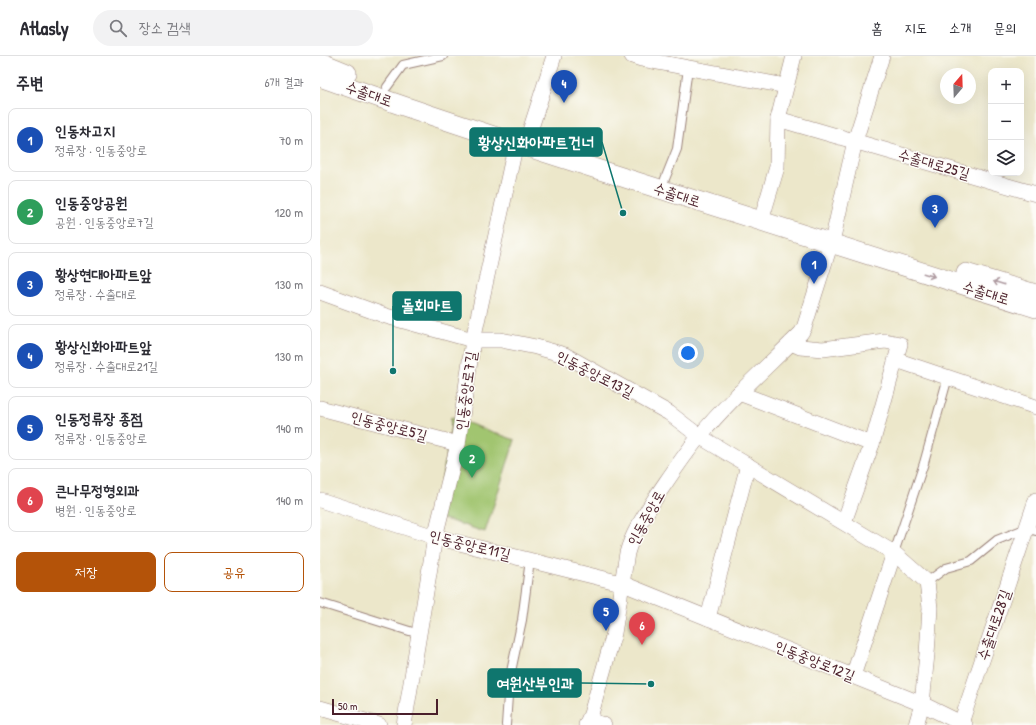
<!DOCTYPE html>
<html lang="ko">
<head>
<meta charset="utf-8">
<style>
	body { margin:0; font-family:"Patrick Hand","Poor Story",sans-serif; background:#f2f2f3; color:#2b2b33 }
	.controls { position:absolute; right:12px; top:12px; display:grid; overflow:hidden; border-radius:8px; box-shadow:0 4px 16px #0002 }
	.controls button { width:36px; height:36px; display:grid; place-items:center; padding:0; border:0; border-bottom:1px solid #e1e1e2; background:#fff; color:#2b2b33; font:20px sans-serif }
	.compass { position:absolute; left:620px; top:12px; width:36px; height:36px; border-radius:50%; background:#fff; box-shadow:0 4px 16px #0002; rotate:19deg }
	.scale { position:absolute; left:12px; bottom:10px; width:106px; box-sizing:border-box; padding-left:4px; border:2px solid #4a1f2b; border-top:0; font-size:11px; line-height:14px; white-space:nowrap; color:#4a1f2b; -webkit-text-stroke:3px #fdfcf7; paint-order:stroke }
	.you { position:absolute; left:368px; top:297px; width:14px; height:14px; margin:-10px; border:3px solid #fff; border-radius:50%; background:#1a73e8; box-shadow:0 0 0 6px #1a73e833 }
	.badge { display:grid; place-items:center; width:26px; height:26px; border-radius:50%; background:#b45309; color:#fff; font-size:13px; font-weight:700 }
	.pin { position:absolute; translate:-50% -33px; filter:drop-shadow(0 1px 2px #0008) }
	.pin::after { content:''; position:absolute; top:21px; width:14px; height:12px; background:inherit; clip-path:polygon(0 0,100% 0,50% 100%) }
	.list { margin:0; padding:0; list-style:none }
	h2 { display:flex; justify-content:space-between; align-items:center; height:52px; margin:0; padding:0 16px; font-size:17px }
	h2 small { font-size:13px; font-weight:400; color:#7c7c81 }
	.list li { display:grid; grid-template-columns:26px 1fr auto; gap:12px; align-items:center; box-sizing:border-box; height:64px; margin:0 8px 8px; padding:0 8px; border:1px solid #e1e1e2; border-radius:8px }
	.list b { display:block; font-size:15px; white-space:nowrap }
	.list p { margin:0; font-size:13px; white-space:nowrap; color:#7c7c81 }
	.list em { font-size:13px; font-style:normal; color:#7c7c81 }
	.actions { display:flex; gap:8px; padding:12px 16px }
	.actions a { flex:1; padding:9px 0; border:1px solid #b45309; border-radius:8px; text-align:center; font-size:14px; color:#b45309 }
	.actions .main { background:#b45309; color:#fff }
	.icon { flex:none; width:22px; height:22px; fill:none; stroke:currentColor; stroke-width:2; stroke-linecap:round; stroke-linejoin:round }
	.map { position:relative; flex:none; width:716px; height:669px; overflow:hidden }
	header { display:flex; align-items:center; gap:24px; box-sizing:border-box; height:56px; padding:0 20px; background:#fff; border-bottom:1px solid #e1e1e2 }
	header strong { font-size:19px }
	nav { display:flex; gap:22px; margin-inline-start:auto; font-size:14px }
	.search { width:280px; height:36px; background:#f2f2f3; display:flex; align-items:center; gap:10px; box-sizing:border-box; padding:0 14px; border-radius:22px; color:#7c7c81; font-size:15px }
	main { display:flex }
	aside { flex:1; background:#fff }
	.map>svg:first-child { display:block }
	.green { fill:#a1c56f; stroke:#76724d }
	.lines { fill:none; stroke-linecap:round; stroke-linejoin:round }
	.service-casing { stroke:#9b837a; stroke-width:10 }
	.minor-casing { stroke:#9b837a; stroke-width:16 }
	.tertiary-casing { stroke:#9b837a; stroke-width:20 }
	.service { stroke:#fff; stroke-width:8 }
	.minor { stroke:#fff; stroke-width:15 }
	.tertiary { stroke:#fff; stroke-width:19 }
	.oneway { stroke:#ae9aa0 }
	.labels { text-anchor:middle; stroke-width:3; stroke-linejoin:round; paint-order:stroke }
	.street-label { font-size:15px; fill:#4a1f2b; stroke:#fdfcf7 }
	.leader { fill:none; stroke:#0f766e; stroke-width:1.5 }
	.callout-dot { fill:#0f766e; stroke:#fdfcf7; stroke-width:1.5 }
	.callout { fill:#0f766e; stroke:#0f766e; stroke-width:1.5 }
	.callout-label { font-size:16px; text-anchor:middle; font-weight:bold; fill:#fff }
</style>
</head>
<body>
<header>
<strong>Atlasly</strong>
<div class="search"><svg class="icon" aria-label="search" viewBox="0 0 24 24"><circle cx="10" cy="10" r="6"/><path d="M15 15l6 6"/></svg>장소 검색</div>
<nav><a>홈</a><a>지도</a><a>소개</a><a>문의</a></nav>
</header>
<main>
<aside>
<h2>주변<small>6개 결과</small></h2>
<ul class="list">
<li><span class="badge" style="background:#1a4fb4">1</span><div><b>인동차고지</b><p>정류장 · 인동중앙로</p></div><em>70 m</em></li>
<li><span class="badge" style="background:#2e9e5b">2</span><div><b>인동중앙공원</b><p>공원 · 인동중앙로7길</p></div><em>120 m</em></li>
<li><span class="badge" style="background:#1a4fb4">3</span><div><b>황상현대아파트앞</b><p>정류장 · 수출대로</p></div><em>130 m</em></li>
<li><span class="badge" style="background:#1a4fb4">4</span><div><b>황상신화아파트앞</b><p>정류장 · 수출대로21길</p></div><em>130 m</em></li>
<li><span class="badge" style="background:#1a4fb4">5</span><div><b>인동정류장 종점</b><p>정류장 · 인동중앙로</p></div><em>140 m</em></li>
<li><span class="badge" style="background:#e0444e">6</span><div><b>큰나무정형외과</b><p>병원 · 인동중앙로</p></div><em>140 m</em></li>
</ul>
<div class="actions"><a class="main">저장</a><a>공유</a></div>
</aside>
<div class="map">
<svg width="716" height="669" viewBox="0 0 716 669">
	<rect width="100%" height="100%" fill="#fdfcf7"/>
	<filter id="ink" filterUnits="userSpaceOnUse"><feTurbulence type="fractalNoise" baseFrequency=".025" numOctaves="2"/><feDisplacementMap in="SourceGraphic" scale="8" xChannelSelector="R" yChannelSelector="G"/><feConvolveMatrix kernelMatrix="1 2 1 2 8 2 1 2 1" color-interpolation-filters="sRGB"/></filter>
	<filter id="wash" filterUnits="userSpaceOnUse"><feTurbulence type="fractalNoise" baseFrequency=".012" numOctaves="4" result="noise"/><feDisplacementMap in="SourceGraphic" scale="16" xChannelSelector="R" yChannelSelector="G"/><feGaussianBlur stdDeviation="0.9" result="paint"/><feColorMatrix in="noise" values="0 0 0 0 0 0 0 0 0 0 0 0 0 0 0 0 0 1.4 0 .05"/><feComposite in="paint" operator="in"/></filter>
	<g filter="url(#wash)">
		<rect width="100%" height="100%" fill="#ece7ca"/>
		<path class="green" d="M 131,361 L 195,384 L 165,476 L 115,460 L 130,378 Z"/>
	</g>
	<g filter="url(#ink)">
		<g class="lines">
			<g class="service-casing">
				<g id="service">
					<path d="M 67,31 L 83,9 L 123,0"/>
					<path d="M 345,123 L 357,93 L 368,12"/>
					<path d="M 574,497 L 604,407 L 628,321"/>
					<path d="M 607,526 L 626,512 L 651,505 L 677,484 L 707,472 L 716,475"/>
					<path d="M 0,547 L 99,578"/>
					<path d="M 186,669 L 189,625 L 202,564 L 210,504"/>
				</g>
			</g>
			<g class="minor-casing">
				<g id="minor">
					<path d="M 312,0 L 321,3 L 466,30"/>
					<path d="M 458,63 L 716,138"/>
					<path d="M 444,155 L 457,111 L 458,63 L 474,0"/>
					<path d="M 0,236 L 66,260 L 153,284 L 181,284 L 216,291 L 245,299 L 349,357 L 379,380 L 574,497 L 607,526 L 610,552 L 607,598 L 602,648 L 596,669"/>
					<path d="M 471,287 L 480,291 L 503,293 L 565,285 L 580,288 L 552,388 L 524,466"/>
					<path d="M 576,304 L 716,351"/>
					<path d="M 419,337 L 552,388"/>
					<path d="M 0,352 L 138,388"/>
					<path d="M 0,444 L 115,481 L 301,527 L 602,648 L 645,669"/>
					<path d="M 388,562 L 428,409"/>
					<path d="M 533,620 L 574,497"/>
					<path d="M 0,652 L 59,669"/>
					<path d="M 269,664 L 284,669"/>
					<path d="M 641,667 L 716,444"/>
					<path d="M 84,669 L 115,481 L 138,388 L 153,284 L 196,87 L 209,78 L 234,0"/>
					<path d="M 266,669 L 271,658 L 294,577 L 307,497 C 313,476 326,457 338,438 C 351,419 364,399 379,381 C 409,344 447,311 481,277 L 484,272 L 514,177 L 535,85 L 562,0"/>
				</g>
			</g>
			<g class="tertiary-casing">
				<g id="tertiary">
					<path d="M 0,6 L 27,17"/>
					<path d="M 0,21 C 101,57 203,90 305,122 C 442,166 579,210 716,252"/>
					<path d="M 646,217 L 716,238"/>
				</g>
			</g>
			<use href="#service" class="service"/>
			<use href="#minor" class="minor"/>
			<use href="#tertiary" class="tertiary"/>
		</g>
		<defs><path id="oneway-shaft" d="M-6 0H5M1.5-3L5.5 0L1.5 3" fill="none" stroke-width="1.6" stroke-linecap="round" stroke-linejoin="round"/></defs>
		<g class="oneway">
			<use href="#oneway-shaft" transform="translate(609 219) rotate(17)"/>
			<use href="#oneway-shaft" transform="translate(679 227) rotate(-163)"/>
		</g>
	</g>
	<g class="labels">
		<g class="street-label">
			<text transform="translate(49 38) rotate(19)" y="5">수출대로</text>
			<text transform="translate(614 108) rotate(16)" y="5">수출대로25길</text>
			<text transform="translate(357 139) rotate(18)" y="5">수출대로</text>
			<text transform="translate(666 237) rotate(17)" y="5">수출대로</text>
			<text transform="translate(275 318) rotate(27)" y="5">인동중앙로13길</text>
			<text transform="translate(146 335) rotate(-82)" y="5">인동중앙로7길</text>
			<text transform="translate(69 370) rotate(15)" y="5">인동중앙로5길</text>
			<text transform="translate(326 462) rotate(-61)" y="5">인동중앙로</text>
			<text transform="translate(150 489) rotate(14)" y="5">인동중앙로11길</text>
			<text transform="translate(674 569) rotate(-71)" y="5">수출대로28길</text>
			<text transform="translate(495 605) rotate(22)" y="5">인동중앙로12길</text>
		</g>
	</g>
	<path class="leader" d="M303 157L282 86M73 315L73 250M331 628L261 627"/>
	<g class="callout-dot">
		<circle cx="303" cy="157" r="4"/>
		<circle cx="73" cy="315" r="4"/>
		<circle cx="331" cy="628" r="4"/>
	</g>
	<g class="callout">
		<rect x="150" y="72" width="132" height="28" rx="4"/>
		<rect x="73" y="236" width="68" height="28" rx="4"/>
		<rect x="168" y="613" width="93" height="28" rx="4"/>
	</g>
	<g class="callout-label">
		<text x="216" y="92">황상신화아파트건너</text>
		<text x="107" y="255">돌회마트</text>
		<text x="215" y="633">여원산부인과</text>
	</g>
</svg>
<div class="controls">
<button>+</button>
<button>−</button>
<button><svg class="icon" aria-label="layers" viewBox="0 0 24 24"><path d="M12 4l9 5-9 5-9-5zM3 14l9 5 9-5"/></svg></button>
</div>
<svg class="compass" viewBox="-18 -18 36 36"><path d="M0-13l5 13h-10z" fill="#e53935"/><path d="M0 13l5-13h-10z" fill="#7c7c81"/></svg>
<div class="scale">50 m</div>
<div class="you"></div>
<div class="pin badge" style="left:494px;top:228px;background:#1a4fb4">1</div>
<div class="pin badge" style="left:152px;top:422px;background:#2e9e5b">2</div>
<div class="pin badge" style="left:615px;top:172px;background:#1a4fb4">3</div>
<div class="pin badge" style="left:244px;top:47px;background:#1a4fb4">4</div>
<div class="pin badge" style="left:286px;top:575px;background:#1a4fb4">5</div>
<div class="pin badge" style="left:322px;top:589px;background:#e0444e">6</div>
</div>
</main>
</body>
</html>
